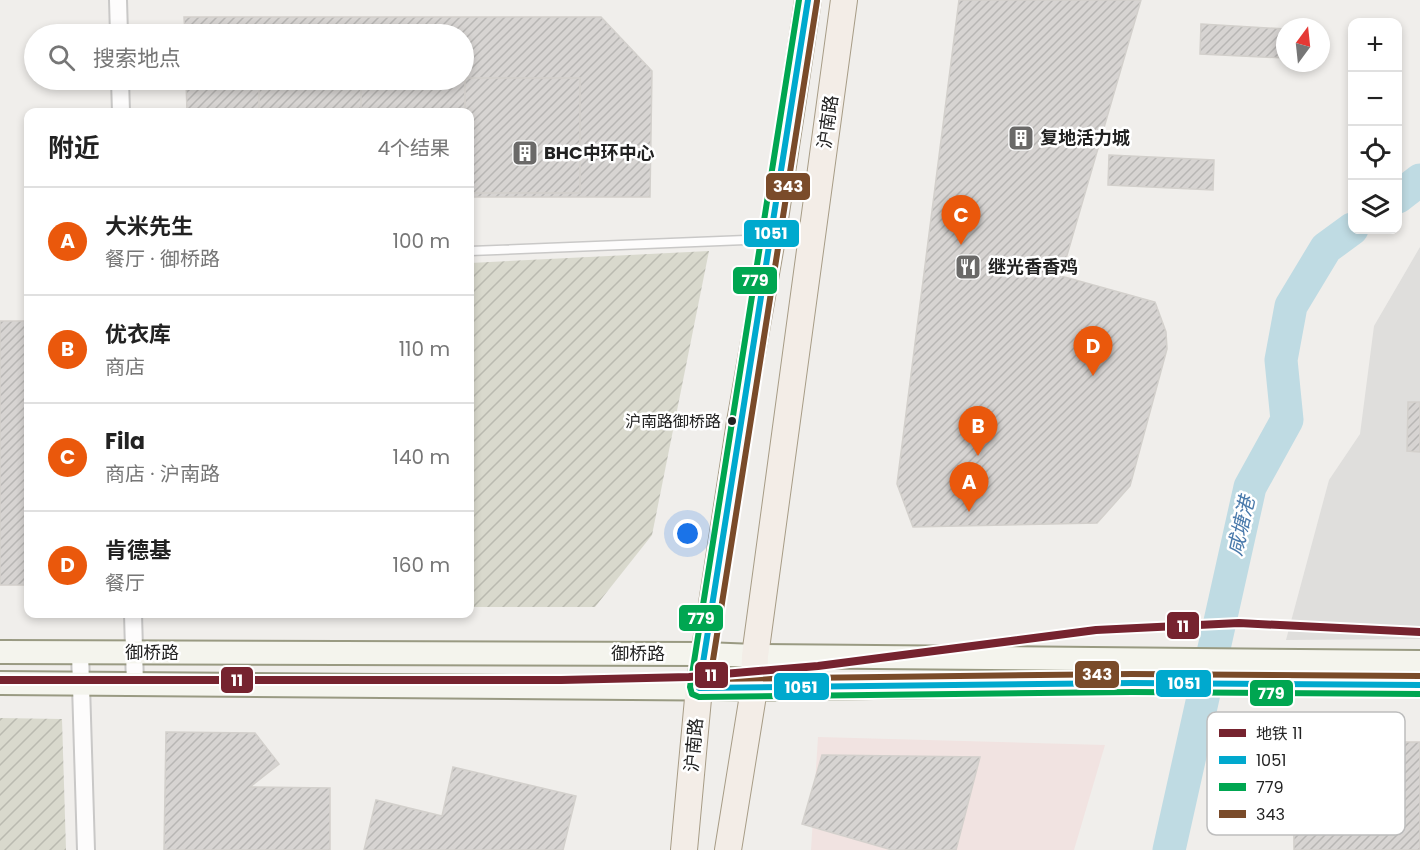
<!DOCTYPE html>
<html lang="zh">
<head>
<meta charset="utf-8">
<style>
	body { margin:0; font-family:Poppins,"Noto Sans SC",sans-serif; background:#f6f6f6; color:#222 }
	.controls { position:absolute; right:18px; top:18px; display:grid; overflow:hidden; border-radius:12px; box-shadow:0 3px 9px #0003 }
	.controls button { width:54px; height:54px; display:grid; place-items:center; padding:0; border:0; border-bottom:2px solid #e0e0e0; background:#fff; color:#222; font:30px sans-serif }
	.compass { position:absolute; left:1276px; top:18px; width:54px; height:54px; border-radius:50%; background:#fff; box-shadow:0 3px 9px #0003; rotate:15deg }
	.you { position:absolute; left:688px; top:534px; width:21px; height:21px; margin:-15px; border:4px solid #fff; border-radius:50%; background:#1a73e8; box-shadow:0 0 0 9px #1a73e833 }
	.badge { display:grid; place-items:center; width:39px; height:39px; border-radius:50%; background:#ea580c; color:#fff; font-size:20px; font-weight:700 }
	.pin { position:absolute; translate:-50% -50px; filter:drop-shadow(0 2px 3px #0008) }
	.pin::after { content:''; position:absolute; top:32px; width:21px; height:18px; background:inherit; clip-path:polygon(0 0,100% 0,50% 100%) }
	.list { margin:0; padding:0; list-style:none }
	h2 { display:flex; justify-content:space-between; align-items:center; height:78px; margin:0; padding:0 24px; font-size:26px }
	h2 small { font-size:20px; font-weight:400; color:#767676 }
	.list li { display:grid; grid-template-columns:39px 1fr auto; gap:18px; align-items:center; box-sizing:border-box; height:108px; padding:0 24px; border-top:2px solid #e0e0e0 }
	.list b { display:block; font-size:22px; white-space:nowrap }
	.list p { margin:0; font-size:20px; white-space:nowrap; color:#767676 }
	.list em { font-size:20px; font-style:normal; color:#767676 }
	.icon { flex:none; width:33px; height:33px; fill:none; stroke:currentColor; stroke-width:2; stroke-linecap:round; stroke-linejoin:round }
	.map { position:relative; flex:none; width:1420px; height:850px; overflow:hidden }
	.search { position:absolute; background:#fff; box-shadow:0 3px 9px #0003; left:24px; top:24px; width:450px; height:66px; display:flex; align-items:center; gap:15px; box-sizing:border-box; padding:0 21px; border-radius:33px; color:#767676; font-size:22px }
	.panel { position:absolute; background:#fff; box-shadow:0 3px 9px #0003; left:24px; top:108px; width:450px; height:510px; border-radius:12px }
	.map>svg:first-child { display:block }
	.residential { fill:#dfdedc }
	.commercial { fill:#f1e3e1 }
	.construction { fill:url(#construction-furrows) }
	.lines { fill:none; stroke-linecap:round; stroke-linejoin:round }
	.river { stroke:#bfdbe3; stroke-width:33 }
	.building { fill:url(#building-hatch); stroke:#d3d0cc; stroke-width:1.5 }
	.service-casing { stroke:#c9c8c7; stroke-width:11 }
	.minor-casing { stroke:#c9c8c7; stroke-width:20 }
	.secondary-casing { stroke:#999a82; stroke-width:26 }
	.primary-casing { stroke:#a79c86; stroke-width:28 }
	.service { stroke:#fdfcfc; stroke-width:8 }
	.minor { stroke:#fdfcfc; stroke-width:16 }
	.secondary { stroke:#f4f4ed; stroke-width:22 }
	.primary { stroke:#f3ede7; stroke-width:26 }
	.bus-1-casing { stroke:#fff; stroke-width:10 }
	.bus-2-casing { stroke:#fff; stroke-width:10 }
	.bus-3-casing { stroke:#fff; stroke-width:10 }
	.bus-1 { stroke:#00a9ce; stroke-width:6 }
	.bus-2 { stroke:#00a651; stroke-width:6 }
	.bus-3 { stroke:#7a4b2a; stroke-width:6 }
	.metro-1-casing { stroke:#fff; stroke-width:12 }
	.metro-1 { stroke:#76232f; stroke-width:8 }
	.bus-dot { fill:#222; stroke:#fff; stroke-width:2 }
	.labels { text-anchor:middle; stroke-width:5; stroke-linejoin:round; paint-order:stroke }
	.bus-label { font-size:16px; fill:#222; stroke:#fff; text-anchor:end }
	.street-label { font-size:18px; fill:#222; stroke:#fff }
	.poi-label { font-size:18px; font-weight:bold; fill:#222; stroke:#fff; text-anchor:start }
	.water-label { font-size:20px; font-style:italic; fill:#4a7aab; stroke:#fff }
	.key { fill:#fff; stroke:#bdbdbd; stroke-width:1.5 }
	.key-label { font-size:16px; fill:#222 }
	.line-badge { stroke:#fff; stroke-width:2 }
	.badge-label { font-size:16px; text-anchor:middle; font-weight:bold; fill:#fff }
</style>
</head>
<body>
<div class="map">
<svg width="1420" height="850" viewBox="0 0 1420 850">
	<defs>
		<pattern id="construction-furrows" width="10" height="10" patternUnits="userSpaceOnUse" patternTransform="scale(1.5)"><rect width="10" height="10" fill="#d9d9cd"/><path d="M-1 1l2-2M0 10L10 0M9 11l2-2" fill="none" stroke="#babab0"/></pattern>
		<pattern id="building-hatch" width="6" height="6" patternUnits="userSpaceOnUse" patternTransform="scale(1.5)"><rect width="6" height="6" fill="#d7d4d2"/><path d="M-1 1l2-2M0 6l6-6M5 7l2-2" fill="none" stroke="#b8b6b4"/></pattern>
	</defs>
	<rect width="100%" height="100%" fill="#f0eeeb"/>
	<path class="residential" d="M 1420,247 L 1420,639 L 1286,640 L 1329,480 L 1360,434 L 1374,326 Z"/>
	<path class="commercial" d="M 818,737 L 1105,745 L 1074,850 L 811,850 Z"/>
	<g class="construction">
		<path d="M 709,251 L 652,535 L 595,607 L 470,607 L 470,263 Z"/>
		<path d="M 0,718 L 62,719 L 66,850 L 0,850 Z"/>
	</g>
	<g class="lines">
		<g class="river">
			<path d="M 1398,197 L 1420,180"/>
			<path d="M 1169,850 L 1250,487 L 1287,420 L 1281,360 L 1291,306 L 1326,248 L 1352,229"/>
		</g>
	</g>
	<g class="building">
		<path d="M 959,0 L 1141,0 L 1061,276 L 1155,302 L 1166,332 L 1167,349 L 1130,486 L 1097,523 L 913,527 L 897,484 Z"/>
		<path d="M 184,17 L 601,17 L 652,71 L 650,197 L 470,197 L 470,112 L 187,112 L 186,80 L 464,80 L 464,34 L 185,34 Z"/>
		<path d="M 1201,24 L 1285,29 L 1285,58 L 1200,54 Z"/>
		<path d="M 465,78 L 580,78 L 580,193 L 470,193 L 470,112 L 259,112 L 259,80 L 361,80 L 361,109 L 465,109 Z"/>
		<path d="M 1109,155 L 1214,160 L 1213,190 L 1108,185 Z"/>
		<rect x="0" y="321" width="28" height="264"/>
		<path d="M 1408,402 L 1420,402 L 1420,452 L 1407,451 Z"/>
		<path d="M 166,732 L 255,733 L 279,764 L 250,787 L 330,788 L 330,850 L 164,850 Z"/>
		<path d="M 1293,742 L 1420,742 L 1420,850 L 1294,850 Z"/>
		<path d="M 822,755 L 980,757 L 956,850 L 892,850 L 802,824 Z"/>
		<path d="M 453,767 L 576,796 L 563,850 L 364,850 L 376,800 L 442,816 Z"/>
	</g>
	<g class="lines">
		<g class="service-casing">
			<path id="service" d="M 470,251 L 769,239"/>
		</g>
		<g class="minor-casing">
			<g id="minor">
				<path d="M 118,0 L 119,34"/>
				<path d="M 120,80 L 121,112"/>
				<path d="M 133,614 L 135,685"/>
				<path d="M 80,652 L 86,850"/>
			</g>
		</g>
		<g class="secondary-casing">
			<g id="secondary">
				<path d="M 0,652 L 705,654 L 755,656 L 1420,662"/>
				<path d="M 0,683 L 754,689 L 1132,683 L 1420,685"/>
			</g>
		</g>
		<g class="primary-casing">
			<g id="primary">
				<path d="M 684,850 L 699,688 L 740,422 L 772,239 L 808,0"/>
				<path d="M 728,850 L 754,689 L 755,656 L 844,0"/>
			</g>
		</g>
		<use href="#service" class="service"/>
		<use href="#minor" class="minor"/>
		<use href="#secondary" class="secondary"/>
		<use href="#primary" class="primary"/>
		<g class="bus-1-casing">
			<path id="bus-1" d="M 808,0 C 773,230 734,458 699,688 L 1132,683 L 1420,685"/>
		</g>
		<g class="bus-2-casing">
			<path id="bus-2" d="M 799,0 C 764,229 725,458 690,687 L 692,694 L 699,697 L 1132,692 L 1420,694"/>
		</g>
		<g class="bus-3-casing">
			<path id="bus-3" d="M 817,1 C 783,227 744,453 710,679 L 1132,674 L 1420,676"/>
		</g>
		<use href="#bus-1" class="bus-1"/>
		<use href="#bus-2" class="bus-2"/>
		<use href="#bus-3" class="bus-3"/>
		<g class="metro-1-casing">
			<path id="metro-1" d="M 0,680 L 561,680 L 689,677 L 818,666 L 1096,630 L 1239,623 L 1420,632"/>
		</g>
		<use href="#metro-1" class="metro-1"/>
	</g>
	<defs>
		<g id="building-square" transform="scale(1.35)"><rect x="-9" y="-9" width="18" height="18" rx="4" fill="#6a6968" stroke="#fff"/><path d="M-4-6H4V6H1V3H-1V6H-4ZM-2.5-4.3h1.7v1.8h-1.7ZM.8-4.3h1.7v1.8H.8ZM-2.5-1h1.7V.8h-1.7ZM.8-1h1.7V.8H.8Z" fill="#fff"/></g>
		<g id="restaurant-square" transform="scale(1.35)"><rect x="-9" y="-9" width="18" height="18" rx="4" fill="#6a6968" stroke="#fff"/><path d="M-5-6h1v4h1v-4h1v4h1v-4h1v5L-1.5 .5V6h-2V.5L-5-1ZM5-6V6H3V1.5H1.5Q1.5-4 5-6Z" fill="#fff"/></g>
	</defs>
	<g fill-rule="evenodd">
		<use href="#building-square" x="1021" y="138"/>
		<use href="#building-square" x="525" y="153"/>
		<use href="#restaurant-square" x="968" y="267"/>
	</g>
	<circle class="bus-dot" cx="732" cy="421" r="5"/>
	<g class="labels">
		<g class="bus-label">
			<text x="721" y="427">沪南路御桥路</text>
		</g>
		<g class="street-label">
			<text transform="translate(828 122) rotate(-82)" y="6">沪南路</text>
			<text x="152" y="659">御桥路</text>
			<text x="638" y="660">御桥路</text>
			<text transform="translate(694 745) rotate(-85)" y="6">沪南路</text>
		</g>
		<g class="poi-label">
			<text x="1040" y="144">复地活力城</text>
			<text x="544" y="159">BHC中环中心</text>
			<text x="988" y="273">继光香香鸡</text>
		</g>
		<g class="water-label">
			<text transform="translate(1241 526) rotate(-77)" y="7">咸塘港</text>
		</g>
	</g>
	<rect x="1207" y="712" width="198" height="123" rx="9" class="key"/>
	<rect x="1219" y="729" width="27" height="8" fill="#76232f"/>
	<rect x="1219" y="756" width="27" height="8" fill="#00a9ce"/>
	<rect x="1219" y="783" width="27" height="8" fill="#00a651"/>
	<rect x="1219" y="810" width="27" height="8" fill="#7a4b2a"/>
	<g class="key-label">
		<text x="1256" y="739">地铁 11</text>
		<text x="1256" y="766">1051</text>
		<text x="1256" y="793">779</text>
		<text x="1256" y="820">343</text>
	</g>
	<g class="line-badge">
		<rect x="765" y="172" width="46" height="29" rx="6" fill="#7a4b2a"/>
		<rect x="743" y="219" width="57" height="29" rx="6" fill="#00a9ce"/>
		<rect x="732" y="266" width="46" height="29" rx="6" fill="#00a651"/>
		<rect x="678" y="604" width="46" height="28" rx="6" fill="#00a651"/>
		<rect x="1166" y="611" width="34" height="29" rx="6" fill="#76232f"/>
		<rect x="1074" y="660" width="46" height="29" rx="6" fill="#7a4b2a"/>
		<rect x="694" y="661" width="35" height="28" rx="6" fill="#76232f"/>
		<rect x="220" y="666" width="34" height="28" rx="6" fill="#76232f"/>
		<rect x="1155" y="669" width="57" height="29" rx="6" fill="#00a9ce"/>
		<rect x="773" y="672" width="57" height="29" rx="6" fill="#00a9ce"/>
		<rect x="1249" y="679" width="45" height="28" rx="6" fill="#00a651"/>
	</g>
	<g class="badge-label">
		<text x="788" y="192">343</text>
		<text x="771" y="239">1051</text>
		<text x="755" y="286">779</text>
		<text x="701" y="624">779</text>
		<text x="1183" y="632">11</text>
		<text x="1097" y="680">343</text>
		<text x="711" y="681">11</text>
		<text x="237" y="686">11</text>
		<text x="1184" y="689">1051</text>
		<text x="801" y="693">1051</text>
		<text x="1271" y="699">779</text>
	</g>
</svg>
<div class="controls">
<button>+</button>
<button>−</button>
<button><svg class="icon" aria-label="locate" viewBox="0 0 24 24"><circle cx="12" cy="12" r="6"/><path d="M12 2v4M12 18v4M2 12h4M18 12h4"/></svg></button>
<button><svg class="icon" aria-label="layers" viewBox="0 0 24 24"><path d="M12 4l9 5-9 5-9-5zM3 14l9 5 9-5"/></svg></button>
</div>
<svg class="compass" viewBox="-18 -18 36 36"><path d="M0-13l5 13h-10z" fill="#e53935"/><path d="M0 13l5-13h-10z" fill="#767676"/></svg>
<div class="you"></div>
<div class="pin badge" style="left:969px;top:512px">A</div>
<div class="pin badge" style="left:978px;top:456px">B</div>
<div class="pin badge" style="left:961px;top:245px">C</div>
<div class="pin badge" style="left:1093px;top:376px">D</div>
<div class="search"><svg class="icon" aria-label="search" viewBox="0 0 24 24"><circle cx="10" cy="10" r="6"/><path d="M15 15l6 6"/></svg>搜索地点</div>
<section class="panel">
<h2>附近<small>4个结果</small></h2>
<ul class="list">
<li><span class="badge">A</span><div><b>大米先生</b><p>餐厅 · 御桥路</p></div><em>100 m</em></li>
<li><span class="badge">B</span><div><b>优衣库</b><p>商店</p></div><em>110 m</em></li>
<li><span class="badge">C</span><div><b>Fila</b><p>商店 · 沪南路</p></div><em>140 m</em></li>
<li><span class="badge">D</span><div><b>肯德基</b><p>餐厅</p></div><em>160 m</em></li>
</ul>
</section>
</div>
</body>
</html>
